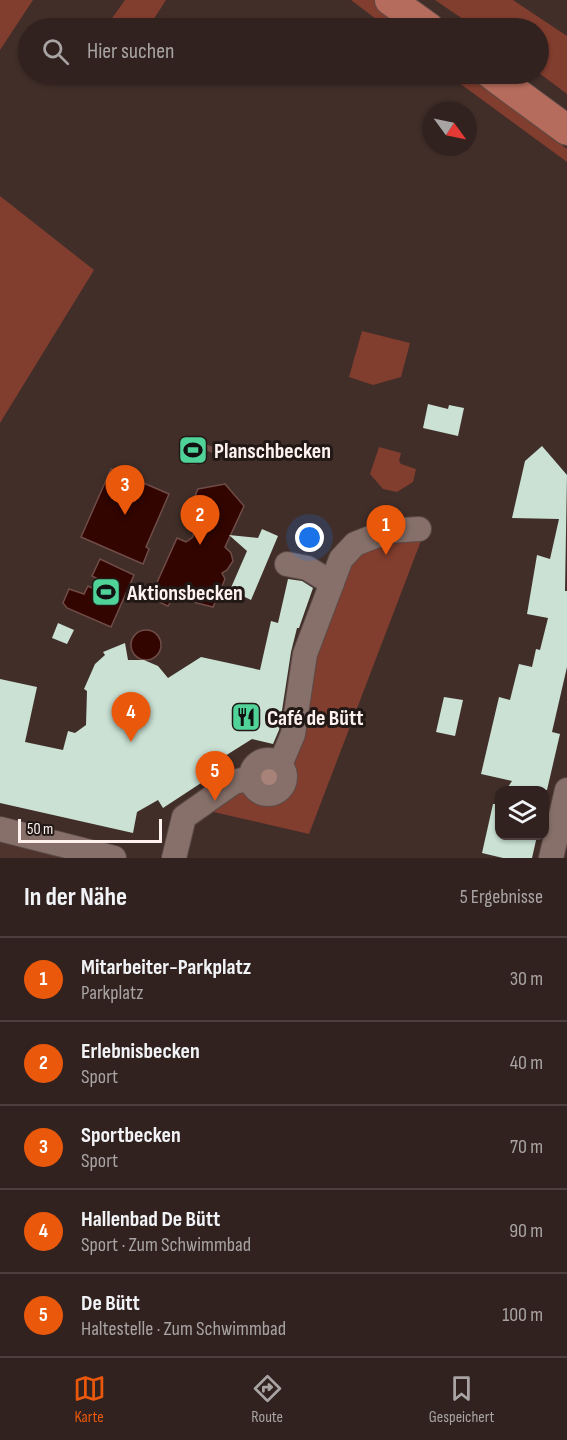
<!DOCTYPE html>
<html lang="de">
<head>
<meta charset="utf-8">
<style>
	body { margin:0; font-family:"Sofia Sans Condensed",sans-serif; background:#3d2f2c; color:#f1f3f6 }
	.controls { position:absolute; right:18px; bottom:18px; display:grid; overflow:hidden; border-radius:12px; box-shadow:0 2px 4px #0004 }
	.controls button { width:54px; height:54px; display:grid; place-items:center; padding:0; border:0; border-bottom:2px solid #4c3f3d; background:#31221f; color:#f1f3f6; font:30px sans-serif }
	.compass { position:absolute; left:423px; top:102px; width:54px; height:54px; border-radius:50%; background:#31221f; box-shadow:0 2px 4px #0004; rotate:123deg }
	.scale { position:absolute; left:18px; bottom:15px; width:144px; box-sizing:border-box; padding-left:6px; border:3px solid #fff2ee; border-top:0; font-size:16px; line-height:21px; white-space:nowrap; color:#fff2ee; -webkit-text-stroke:4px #221916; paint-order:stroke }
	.you { position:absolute; left:310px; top:538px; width:21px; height:21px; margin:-15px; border:4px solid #fff; border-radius:50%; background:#1a73e8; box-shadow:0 0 0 9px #1a73e833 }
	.badge { display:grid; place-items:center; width:39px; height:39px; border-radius:50%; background:#ea580c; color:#fff; font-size:20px; font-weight:700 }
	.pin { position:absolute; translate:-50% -50px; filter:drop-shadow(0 2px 3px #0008) }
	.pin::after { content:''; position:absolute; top:32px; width:21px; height:18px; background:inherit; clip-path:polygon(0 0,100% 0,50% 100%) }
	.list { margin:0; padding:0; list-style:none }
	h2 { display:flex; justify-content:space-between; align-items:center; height:78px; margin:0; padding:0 24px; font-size:26px }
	h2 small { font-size:20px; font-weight:400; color:#a8a4a4 }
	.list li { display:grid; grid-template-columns:39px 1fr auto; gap:18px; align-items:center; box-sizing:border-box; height:84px; padding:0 24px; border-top:2px solid #4c3f3d }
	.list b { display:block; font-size:22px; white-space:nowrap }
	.list p { margin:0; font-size:20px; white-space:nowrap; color:#a8a4a4 }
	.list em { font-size:20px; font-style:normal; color:#a8a4a4 }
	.icon { flex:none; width:33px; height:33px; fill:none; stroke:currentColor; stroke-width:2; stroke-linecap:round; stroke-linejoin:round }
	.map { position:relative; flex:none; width:567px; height:858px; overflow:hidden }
	.search { position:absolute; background:#31221f; box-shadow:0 2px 4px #0004; left:18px; right:18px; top:18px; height:66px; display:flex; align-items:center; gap:15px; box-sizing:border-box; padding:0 21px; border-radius:33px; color:#a8a4a4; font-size:22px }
	.sheet { height:498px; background:#31221f }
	nav { display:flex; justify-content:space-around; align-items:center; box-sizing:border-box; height:84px; border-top:2px solid #4c3f3d; background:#31221f; font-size:16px; color:#a8a4a4 }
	nav a { display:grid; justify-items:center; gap:3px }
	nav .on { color:#ea580c }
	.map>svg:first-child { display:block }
	.built { fill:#4f342e }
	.green { fill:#813d2e }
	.water { fill:#320500; stroke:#704c47; stroke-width:1.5 }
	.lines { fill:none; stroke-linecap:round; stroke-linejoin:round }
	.stream { stroke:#704c47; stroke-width:6 }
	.building { fill:#cae1d4 }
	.minor-casing { stroke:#5c4b47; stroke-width:26 }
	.major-casing { stroke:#5c4b47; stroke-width:32 }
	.minor { stroke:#87706a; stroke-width:24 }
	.major { stroke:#b66c5c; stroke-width:30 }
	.tree { fill:#a78279 }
	.labels { text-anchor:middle; stroke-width:6; stroke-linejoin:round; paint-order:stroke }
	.poi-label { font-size:22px; font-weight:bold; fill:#fff2ee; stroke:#221916; text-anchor:start }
</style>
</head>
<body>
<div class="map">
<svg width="567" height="858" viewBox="0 0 567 858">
	<rect width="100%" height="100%" fill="#412e29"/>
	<path class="built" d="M 0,838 L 83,858 L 0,858 Z"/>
	<g class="green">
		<path d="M 0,0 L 33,0 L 0,50 Z"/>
		<path d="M 125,0 L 166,0 L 148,28 L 105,28 Z"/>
		<path d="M 351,0 L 375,0 L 410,28 L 388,28 Z"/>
		<path d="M 435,0 L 513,0 L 567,36 L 567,94 L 539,73 L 538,28 L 476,28 Z"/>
		<path d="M 447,74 L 467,74 L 567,149 L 567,162 Z"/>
		<path d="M 0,196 L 94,270 L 0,423 Z"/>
		<path d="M 362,331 L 410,343 L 401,377 L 373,385 L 349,377 Z"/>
		<path d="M 379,447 L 401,453 L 399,461 L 401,464 L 416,469 L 413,482 L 397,492 L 383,489 L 370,474 Z"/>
		<path d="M 424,533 L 309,834 L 205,810 L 239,788 C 252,800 273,807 287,791 C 290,787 291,781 293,777 L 306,661 L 347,554 Z"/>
	</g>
	<g class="water">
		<circle cx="193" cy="452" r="12"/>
		<path d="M 111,469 L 169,494 L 146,547 L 149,549 L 143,564 L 81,537 Z"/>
		<path d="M 225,484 L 244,506 L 225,547 L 231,553 L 233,561 L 227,570 L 222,573 L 225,579 L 213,607 L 174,597 L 168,606 L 150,598 L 177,538 L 186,542 L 193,537 L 194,523 L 185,519 L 198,489 Z"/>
		<path d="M 100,559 L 134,575 L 111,627 L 67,608 L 63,603 L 69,589 L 84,594 L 88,586 L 94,589 L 98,579 L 92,576 Z"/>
		<circle cx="146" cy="645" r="15"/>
	</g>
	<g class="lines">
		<path class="stream" d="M 205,447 L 213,450 L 226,446"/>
	</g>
	<g class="building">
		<path d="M 428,404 L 448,409 L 449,405 L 464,408 L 458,436 L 423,428 Z"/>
		<path d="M 542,446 L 567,475 L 565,591 L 567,591 L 567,667 L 552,732 L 560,734 L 547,790 L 506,790 L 512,781 L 481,774 L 499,697 L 510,700 L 519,664 L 532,667 L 536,649 L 540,650 L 548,618 L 527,614 L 537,555 L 550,559 L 559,519 L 512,518 L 525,461 Z"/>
		<path d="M 262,529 L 278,536 L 251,600 L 230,590 L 247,551 L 229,535 L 258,538 Z"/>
		<path d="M 288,579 L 302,581 L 313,588 L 299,628 L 297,628 L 291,652 L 279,730 L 273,744 L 252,739 L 225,756 L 230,764 L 163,808 L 158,800 L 137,812 L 133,833 L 0,803 L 0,679 L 37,687 L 25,742 L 63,750 L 68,731 L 75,733 L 86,725 L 87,691 L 84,689 L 95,664 L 105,655 L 103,652 L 125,643 L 128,660 L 144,660 L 158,666 L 168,678 L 201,657 L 260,670 L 271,621 L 278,623 Z"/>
		<path d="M 58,623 L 74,630 L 67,644 L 52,638 Z"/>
		<path d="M 444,697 L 463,700 L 455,736 L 436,732 Z"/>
		<path d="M 493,804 L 500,804 L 500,836 L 537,836 L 532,858 L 503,858 L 482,853 Z"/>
	</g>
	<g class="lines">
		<g class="minor-casing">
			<g id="minor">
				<path d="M 287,564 L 307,568 L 332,583"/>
				<circle cx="268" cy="777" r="17"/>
				<path d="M 280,765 L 293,734 L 305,654 L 341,559 L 355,544 L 388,531 L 419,529"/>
				<path d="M 0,829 L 114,858"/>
				<path d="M 174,858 L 184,817 L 234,782 L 251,778"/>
				<path d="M 551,858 L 567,790"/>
			</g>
		</g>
		<g class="major-casing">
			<g id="major">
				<path d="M 390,0 L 429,28"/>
				<path d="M 491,74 L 567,130"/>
			</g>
		</g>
		<use href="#minor" class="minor"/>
		<use href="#major" class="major"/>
	</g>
	<circle class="tree" cx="269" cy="777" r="8"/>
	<defs>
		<g id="stadium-square" transform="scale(1.5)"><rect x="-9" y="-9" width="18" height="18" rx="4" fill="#50d398" stroke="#221916"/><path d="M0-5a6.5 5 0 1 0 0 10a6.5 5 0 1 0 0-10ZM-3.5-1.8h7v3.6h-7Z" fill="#111"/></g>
		<g id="restaurant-square" transform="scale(1.5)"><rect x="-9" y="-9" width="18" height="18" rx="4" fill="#50d398" stroke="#221916"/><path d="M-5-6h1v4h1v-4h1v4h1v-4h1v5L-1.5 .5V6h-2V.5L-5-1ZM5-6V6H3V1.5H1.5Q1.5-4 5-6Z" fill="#111"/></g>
	</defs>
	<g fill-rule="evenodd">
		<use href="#stadium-square" x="193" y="450"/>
		<use href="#stadium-square" x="106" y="592"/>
		<use href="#restaurant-square" x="246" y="717"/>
	</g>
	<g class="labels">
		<g class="poi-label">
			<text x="214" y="458">Planschbecken</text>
			<text x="127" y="600">Aktionsbecken</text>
			<text x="267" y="725">Café de Bütt</text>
		</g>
	</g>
</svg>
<div class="controls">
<button><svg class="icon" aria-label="layers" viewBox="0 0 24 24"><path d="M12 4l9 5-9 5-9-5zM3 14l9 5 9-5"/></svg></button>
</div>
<svg class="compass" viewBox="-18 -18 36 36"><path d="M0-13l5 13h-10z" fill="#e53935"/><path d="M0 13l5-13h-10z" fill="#a8a4a4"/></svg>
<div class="scale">50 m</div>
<div class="you"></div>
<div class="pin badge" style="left:386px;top:555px">1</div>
<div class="pin badge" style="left:200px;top:545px">2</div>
<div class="pin badge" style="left:125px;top:515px">3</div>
<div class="pin badge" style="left:131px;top:742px">4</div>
<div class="pin badge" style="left:215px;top:801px">5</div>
<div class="search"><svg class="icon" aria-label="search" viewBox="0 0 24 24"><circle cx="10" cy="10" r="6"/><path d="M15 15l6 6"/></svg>Hier suchen</div>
</div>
<section class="sheet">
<h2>In der Nähe<small>5 Ergebnisse</small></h2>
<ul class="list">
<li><span class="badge">1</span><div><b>Mitarbeiter-Parkplatz</b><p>Parkplatz</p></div><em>30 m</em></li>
<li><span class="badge">2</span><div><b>Erlebnisbecken</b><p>Sport</p></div><em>40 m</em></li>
<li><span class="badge">3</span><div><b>Sportbecken</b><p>Sport</p></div><em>70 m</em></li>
<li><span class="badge">4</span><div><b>Hallenbad De Bütt</b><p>Sport · Zum Schwimmbad</p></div><em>90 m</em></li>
<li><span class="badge">5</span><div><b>De Bütt</b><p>Haltestelle · Zum Schwimmbad</p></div><em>100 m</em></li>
</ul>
</section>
<nav>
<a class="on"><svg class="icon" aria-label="map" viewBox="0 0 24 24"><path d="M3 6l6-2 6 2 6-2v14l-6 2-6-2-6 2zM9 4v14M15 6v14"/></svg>Karte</a>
<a><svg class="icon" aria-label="directions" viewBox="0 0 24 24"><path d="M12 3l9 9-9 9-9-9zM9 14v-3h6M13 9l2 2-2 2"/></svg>Route</a>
<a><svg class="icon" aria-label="saved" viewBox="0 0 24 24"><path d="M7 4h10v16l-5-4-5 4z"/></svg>Gespeichert</a>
</nav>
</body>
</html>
